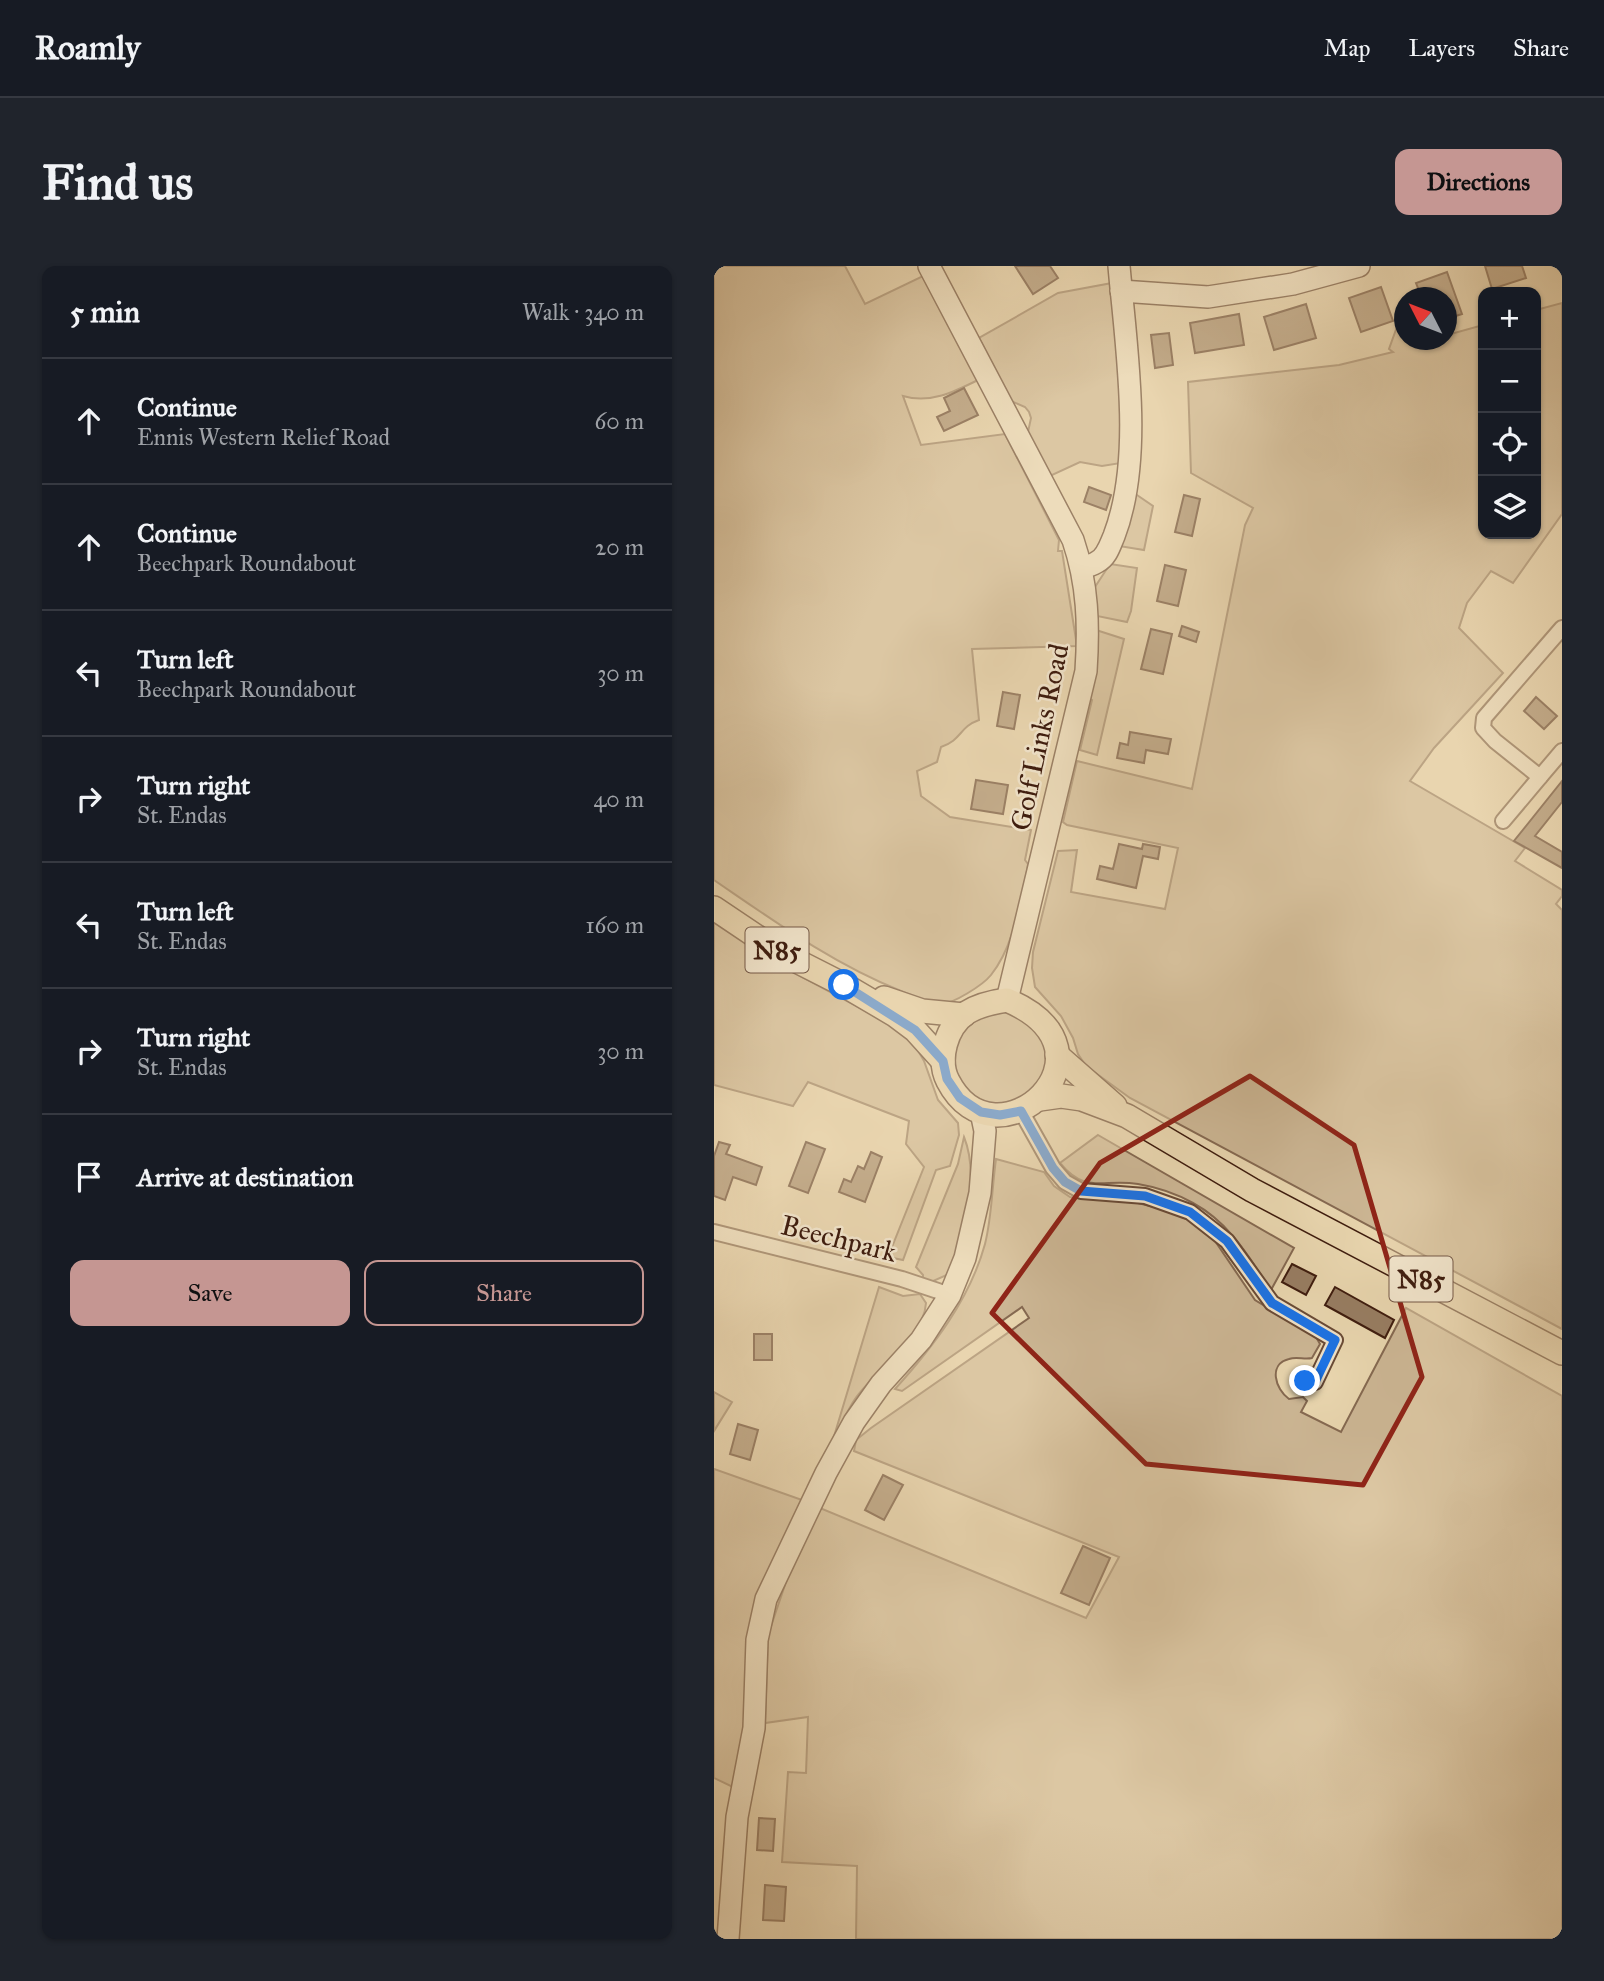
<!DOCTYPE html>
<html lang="en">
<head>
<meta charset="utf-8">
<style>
	body { margin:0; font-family:"IM FELL Great Primer",serif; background:#20242c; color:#f1f3f6 }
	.controls { position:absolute; right:21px; top:21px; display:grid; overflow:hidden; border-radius:14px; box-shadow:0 2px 5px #0004 }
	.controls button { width:63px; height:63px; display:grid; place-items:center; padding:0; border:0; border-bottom:2px solid #363941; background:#171b24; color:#f1f3f6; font:35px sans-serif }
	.compass { position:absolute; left:680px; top:21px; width:63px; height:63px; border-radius:50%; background:#171b24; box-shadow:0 2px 5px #0004; rotate:312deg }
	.stop { position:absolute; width:21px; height:21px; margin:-16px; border:5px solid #1a73e8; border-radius:50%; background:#fff }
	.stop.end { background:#1a73e8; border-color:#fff; box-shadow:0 2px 7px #0008 }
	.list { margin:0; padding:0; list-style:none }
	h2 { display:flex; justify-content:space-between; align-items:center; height:91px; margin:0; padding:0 28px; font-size:30px }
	h2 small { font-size:23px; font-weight:400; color:#9ea1a6 }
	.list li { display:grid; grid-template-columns:46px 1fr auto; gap:21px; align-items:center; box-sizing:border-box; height:126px; padding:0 28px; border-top:2px solid #363941 }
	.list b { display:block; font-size:26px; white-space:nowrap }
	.list p { margin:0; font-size:23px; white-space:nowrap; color:#9ea1a6 }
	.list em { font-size:23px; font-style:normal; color:#9ea1a6 }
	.actions { display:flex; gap:14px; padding:21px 28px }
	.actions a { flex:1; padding:16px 0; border:2px solid #c59692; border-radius:14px; text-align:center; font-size:24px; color:#c59692 }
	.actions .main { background:#c59692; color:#111 }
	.icon { flex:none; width:38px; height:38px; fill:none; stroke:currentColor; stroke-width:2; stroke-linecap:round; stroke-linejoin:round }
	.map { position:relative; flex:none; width:848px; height:1673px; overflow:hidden; border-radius:14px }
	header { display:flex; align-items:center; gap:42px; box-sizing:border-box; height:98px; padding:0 35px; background:#171b24; border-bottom:2px solid #363941 }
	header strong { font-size:33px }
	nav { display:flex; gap:38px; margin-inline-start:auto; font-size:24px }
	.intro { display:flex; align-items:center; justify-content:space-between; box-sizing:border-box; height:168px; padding:0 42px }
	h1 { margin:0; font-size:49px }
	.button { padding:18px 32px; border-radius:14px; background:#c59692; color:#111; font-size:24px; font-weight:700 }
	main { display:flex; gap:42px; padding:0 42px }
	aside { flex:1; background:#171b24; border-radius:14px; box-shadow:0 2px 5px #0004 }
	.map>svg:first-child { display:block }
	.green { fill:#ccb694; stroke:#856951; stroke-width:2 }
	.building { fill:#977d62; stroke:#3e1c0e; stroke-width:2 }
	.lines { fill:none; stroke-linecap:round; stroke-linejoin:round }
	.street-casing { stroke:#694a36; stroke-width:18 }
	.secondary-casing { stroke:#3e1c0e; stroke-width:24 }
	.primary-casing { stroke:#3e1c0e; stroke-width:26 }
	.street { stroke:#f1e4cb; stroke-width:14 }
	.secondary { stroke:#f1e4cb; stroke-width:21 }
	.primary { stroke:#e9d6af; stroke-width:23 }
	.route { stroke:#1a73e8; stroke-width:9 }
	.marked { fill:none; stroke:#8f2418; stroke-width:5; stroke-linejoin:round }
	.labels { text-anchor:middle; stroke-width:5; stroke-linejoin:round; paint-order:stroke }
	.shield { fill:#f1e4cb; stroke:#745847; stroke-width:2 }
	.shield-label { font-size:26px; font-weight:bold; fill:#3e1c0e }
	.street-label { font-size:28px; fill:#3e1c0e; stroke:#f1e4cb }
</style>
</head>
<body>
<header>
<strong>Roamly</strong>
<nav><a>Map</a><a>Layers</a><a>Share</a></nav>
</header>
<div class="intro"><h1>Find us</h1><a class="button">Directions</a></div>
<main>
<aside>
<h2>5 min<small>Walk · 340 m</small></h2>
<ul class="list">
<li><svg class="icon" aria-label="ahead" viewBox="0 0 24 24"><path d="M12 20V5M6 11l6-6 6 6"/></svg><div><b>Continue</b><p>Ennis Western Relief Road</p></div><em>60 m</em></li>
<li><svg class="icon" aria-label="ahead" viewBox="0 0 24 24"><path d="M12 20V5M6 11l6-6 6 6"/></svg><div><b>Continue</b><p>Beechpark Roundabout</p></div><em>20 m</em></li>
<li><svg class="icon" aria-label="left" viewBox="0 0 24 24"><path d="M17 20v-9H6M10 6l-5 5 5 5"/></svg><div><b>Turn left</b><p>Beechpark Roundabout</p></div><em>30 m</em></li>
<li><svg class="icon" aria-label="right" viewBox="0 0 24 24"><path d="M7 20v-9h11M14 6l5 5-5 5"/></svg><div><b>Turn right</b><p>St. Endas</p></div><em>40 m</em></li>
<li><svg class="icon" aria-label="left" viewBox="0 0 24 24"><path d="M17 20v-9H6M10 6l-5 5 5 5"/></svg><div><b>Turn left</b><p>St. Endas</p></div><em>160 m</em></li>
<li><svg class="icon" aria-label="right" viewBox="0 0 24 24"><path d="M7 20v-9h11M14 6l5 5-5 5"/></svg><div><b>Turn right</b><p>St. Endas</p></div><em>30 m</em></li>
<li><svg class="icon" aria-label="arrive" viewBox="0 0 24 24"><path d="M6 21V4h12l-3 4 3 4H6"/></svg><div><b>Arrive at destination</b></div></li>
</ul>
<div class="actions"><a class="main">Save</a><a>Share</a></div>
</aside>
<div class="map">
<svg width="848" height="1673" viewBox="0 0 848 1673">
	<rect width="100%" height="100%" fill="#e9d6af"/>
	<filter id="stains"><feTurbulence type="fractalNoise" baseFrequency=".00286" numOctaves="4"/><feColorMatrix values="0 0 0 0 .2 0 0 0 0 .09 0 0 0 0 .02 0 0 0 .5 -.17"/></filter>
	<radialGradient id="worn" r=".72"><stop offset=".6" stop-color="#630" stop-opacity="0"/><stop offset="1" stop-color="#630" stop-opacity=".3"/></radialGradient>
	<g class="green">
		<path d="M 0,0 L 131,0 L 151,38 L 209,10 L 264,114 C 240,126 216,138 189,130 L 207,179 L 291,168 L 345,274 L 344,285 L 348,285 L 363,380 L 258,383 L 265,454 C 245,461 248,474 227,481 L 223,496 L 203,505 L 207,530 L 236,551 L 317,564 L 311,594 L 314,598 L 313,605 C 305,640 300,680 277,709 C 269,719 239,738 227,738 C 212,737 200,730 187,725 C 119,698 60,655 0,614 Z"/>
		<path d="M 398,17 L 405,103 L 407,197 L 388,200 L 366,196 L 336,210 L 314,166 L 317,152 L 315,146 L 311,141 L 297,135 L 265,72 L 344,27 Z"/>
		<path d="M 848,37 L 848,248 L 799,317 L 777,305 L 753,337 L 745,362 L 789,407 L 720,482 L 696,515 L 811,582 L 801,595 L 848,624 L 848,630 L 842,638 L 848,644 L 848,1063 L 416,832 L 372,800 L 364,788 L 359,772 L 347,750 L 321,721 L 318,702 L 319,686 L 344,585 L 363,584 L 357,626 L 451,643 L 464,582 L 353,559 L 349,556 L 363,495 L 478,523 L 531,259 L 539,242 L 477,207 L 474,116 L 625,99 L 679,86 L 675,83 L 684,58 L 690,52 L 690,74 L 732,74 L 733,69 L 769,59 L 769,268 L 822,268 L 822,44 Z"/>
		<path d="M 420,227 L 439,240 L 430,284 L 405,280 Z"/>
		<path d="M 396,298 L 423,302 L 417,345 L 413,356 L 383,350 L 379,324 Z"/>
		<path d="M 382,364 L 410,373 L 383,489 L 366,484 L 378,434 L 374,432 Z"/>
		<path d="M 0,654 L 71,702 L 178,759 L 202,781 L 210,795 L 224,834 L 244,857 L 245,869 L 236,900 L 222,904 L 189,994 L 174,991 L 210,901 L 192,878 L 195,855 L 94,816 L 79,840 L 0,819 Z"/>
		<path d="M 299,743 L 329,766 L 336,801 L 315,835 L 268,839 L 241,812 L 239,775 L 259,750 Z"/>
		<path d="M 384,869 L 580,982 L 557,1024 C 535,991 516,957 479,937 C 463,928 442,921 424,918 C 389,912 372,929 346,897 Z"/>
		<path d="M 250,871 C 267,913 248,966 235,1008 L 217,1016 L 209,1014 L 209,1009 L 202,1001 L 244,898 Z"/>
		<path d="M 282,893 L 330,906 L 340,920 L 356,931 L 420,936 L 444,942 L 473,953 L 501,975 L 541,1034 L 602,1071 L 606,1078 L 598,1092 C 590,1094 583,1090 575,1093 C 554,1098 561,1123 575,1133 L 589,1131 L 593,1135 L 587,1146 L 627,1166 L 692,1042 L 848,1130 L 848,1673 L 142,1673 L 143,1600 L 68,1596 L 74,1506 L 92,1507 L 94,1451 L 51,1457 L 54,1369 L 73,1313 L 106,1242 L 372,1352 L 405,1291 L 140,1185 L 142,1174 L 157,1162 L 315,1052 L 308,1041 L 188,1125 L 181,1123 C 219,1081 256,1033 271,978 C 278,950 278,921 282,893 Z"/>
		<path d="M 165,1021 L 189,1030 L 206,1028 L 212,1037 C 210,1072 161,1104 141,1133 C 132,1146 126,1162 118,1177 Z"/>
		<path d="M 0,1126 L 18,1136 L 0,1165 Z"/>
		<path d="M 0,1203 L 91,1235 L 53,1310 L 35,1461 L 21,1522 L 0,1512 Z"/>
	</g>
	<g class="building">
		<path d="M 301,0 L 336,0 L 344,12 L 319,28 Z"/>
		<path d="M 771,0 L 808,0 L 812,12 L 778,23 Z"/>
		<path d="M 733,6 L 748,48 L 732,53 L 732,32 L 708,32 L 702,17 Z"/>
		<path d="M 667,21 L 679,55 L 647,66 L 635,32 Z"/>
		<path d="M 592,38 L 602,72 L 560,84 L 550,51 Z"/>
		<path d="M 525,48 L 530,79 L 481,87 L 476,57 Z"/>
		<path d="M 455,67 L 459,99 L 441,102 L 437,69 Z"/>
		<path d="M 250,122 L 264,149 L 230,165 L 223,151 L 236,145 L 230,132 Z"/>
		<path d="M 375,221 L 397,229 L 392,244 L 370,236 Z"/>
		<path d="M 470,229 L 486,233 L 478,270 L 461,266 Z"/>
		<path d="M 451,299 L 472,304 L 464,340 L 443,335 Z"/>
		<path d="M 468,360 L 485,366 L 482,376 L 465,370 Z"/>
		<path d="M 437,363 L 458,368 L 449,408 L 427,403 Z"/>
		<path d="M 289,426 L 306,429 L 300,463 L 283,460 Z"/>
		<path d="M 822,431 L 843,450 L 830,463 L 810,445 Z"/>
		<path d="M 416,466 L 457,473 L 454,488 L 432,484 L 430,497 L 403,492 L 406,477 L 414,479 Z"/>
		<path d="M 262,514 L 294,519 L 289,548 L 257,543 Z"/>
		<path d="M 848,515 L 848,536 L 821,570 L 848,586 L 848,602 L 800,575 Z"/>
		<path d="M 405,578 L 428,583 L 429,578 L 446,581 L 444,593 L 429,590 L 422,622 L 383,613 L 386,600 L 399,603 Z"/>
		<path d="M 5,876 L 16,879 L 12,888 L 48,901 L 42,919 L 19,911 L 11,934 L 0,930 L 0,890 Z"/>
		<path d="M 92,876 L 111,883 L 94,927 L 75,920 Z"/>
		<path d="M 157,886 L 168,891 L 151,936 L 125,926 L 130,913 L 137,916 L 144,900 L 150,903 Z"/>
		<path d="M 578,998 L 602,1010 L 592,1029 L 568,1016 Z"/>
		<path d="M 621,1021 L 680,1054 L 671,1072 L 611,1039 Z"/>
		<rect x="40" y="1068" width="18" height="26"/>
		<path d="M 24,1158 L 44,1164 L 36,1194 L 16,1188 Z"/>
		<path d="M 169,1209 L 189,1219 L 170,1254 L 151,1244 Z"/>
		<path d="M 369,1280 L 396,1292 L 375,1339 L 347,1327 Z"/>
		<path d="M 45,1552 L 61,1553 L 59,1585 L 43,1584 Z"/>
		<path d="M 51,1619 L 72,1621 L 70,1655 L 49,1654 Z"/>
	</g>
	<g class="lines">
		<g class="street-casing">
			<g id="street">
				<path d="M 826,511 L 848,485"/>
				<path d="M 789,555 L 826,511 L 781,475 L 769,462 L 770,452 L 848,362"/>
				<path d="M 307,845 L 339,902 L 351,916 L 367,925 L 431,930 L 476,946 L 513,975 L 558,1037 L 621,1074 L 601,1116 L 591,1115"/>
				<path d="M 0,966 L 188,1013 L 236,1029"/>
			</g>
		</g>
		<g class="secondary-casing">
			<g id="secondary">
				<path d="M 215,0 L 359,274 C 374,318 375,360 372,405 L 293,734"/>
				<path d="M 407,25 L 494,31 L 579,18 L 645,0"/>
				<path d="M 368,302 C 373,300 379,299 383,296 C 393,291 396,279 400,270 C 430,192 412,82 405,0"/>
				<path d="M 14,1673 L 23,1551 L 40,1462 L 43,1374 L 52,1333 L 112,1207 L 140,1156 L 167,1118 L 207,1074 L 236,1029 L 251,992 L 266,927 L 271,865 L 267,846"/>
			</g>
		</g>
		<g class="primary-casing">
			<g id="primary">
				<path d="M 0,642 L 67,687 L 130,719 L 181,749 L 201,764 L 229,795"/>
				<path d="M 170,732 L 208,745 L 250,749"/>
				<path d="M 293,734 C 416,786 282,908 234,815 C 223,794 232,761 252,747 C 265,739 278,736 293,734 Z"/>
				<path d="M 343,789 L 401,840"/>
				<path d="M 326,833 L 347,830 L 368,833 L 413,850 L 538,924 L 848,1087"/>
			</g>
		</g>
		<use href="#street" class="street"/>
		<use href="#secondary" class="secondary"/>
		<use href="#primary" class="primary"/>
	</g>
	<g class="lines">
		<path class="route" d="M 130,719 L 201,764 L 229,795 L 233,813 L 246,832 L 267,846 L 286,849 L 307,845 L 339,902 L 351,916 L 367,925 L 431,930 L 476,946 L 513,975 L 558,1037 L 621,1074 L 601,1116 L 591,1115"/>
	</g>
	<path d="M0 0H848V1673H0ZM 536,810 L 640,879 L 708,1111 L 649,1219 L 432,1198 L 278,1047 L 386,897 Z" fill="#e9d6af" fill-opacity=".55" fill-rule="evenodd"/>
	<path class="marked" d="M 536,810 L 640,879 L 708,1111 L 649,1219 L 432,1198 L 278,1047 L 386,897 Z"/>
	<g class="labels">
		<g class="shield">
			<rect x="31.5" y="661.5" width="63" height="45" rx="5"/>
			<rect x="675.5" y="990.5" width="63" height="45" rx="5"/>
		</g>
		<g class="shield-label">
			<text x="63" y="693">N85</text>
			<text x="707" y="1022">N85</text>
		</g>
		<g class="street-label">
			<text transform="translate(325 471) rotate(-78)" y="10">Golf Links Road</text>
			<text transform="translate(125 972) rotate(14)" y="10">Beechpark</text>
		</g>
	</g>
	<rect width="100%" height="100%" filter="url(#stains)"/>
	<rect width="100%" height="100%" fill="url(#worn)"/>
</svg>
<div class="controls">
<button>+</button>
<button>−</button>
<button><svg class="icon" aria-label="locate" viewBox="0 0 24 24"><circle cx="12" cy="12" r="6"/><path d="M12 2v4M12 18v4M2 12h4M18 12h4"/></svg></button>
<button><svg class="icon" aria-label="layers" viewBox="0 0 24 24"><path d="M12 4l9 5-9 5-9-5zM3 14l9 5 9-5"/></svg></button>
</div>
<svg class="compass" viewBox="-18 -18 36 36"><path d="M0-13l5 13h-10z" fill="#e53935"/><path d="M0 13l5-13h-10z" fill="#9ea1a6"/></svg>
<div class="stop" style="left:130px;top:719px"></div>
<div class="stop end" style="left:591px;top:1115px"></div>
</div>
</main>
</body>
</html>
